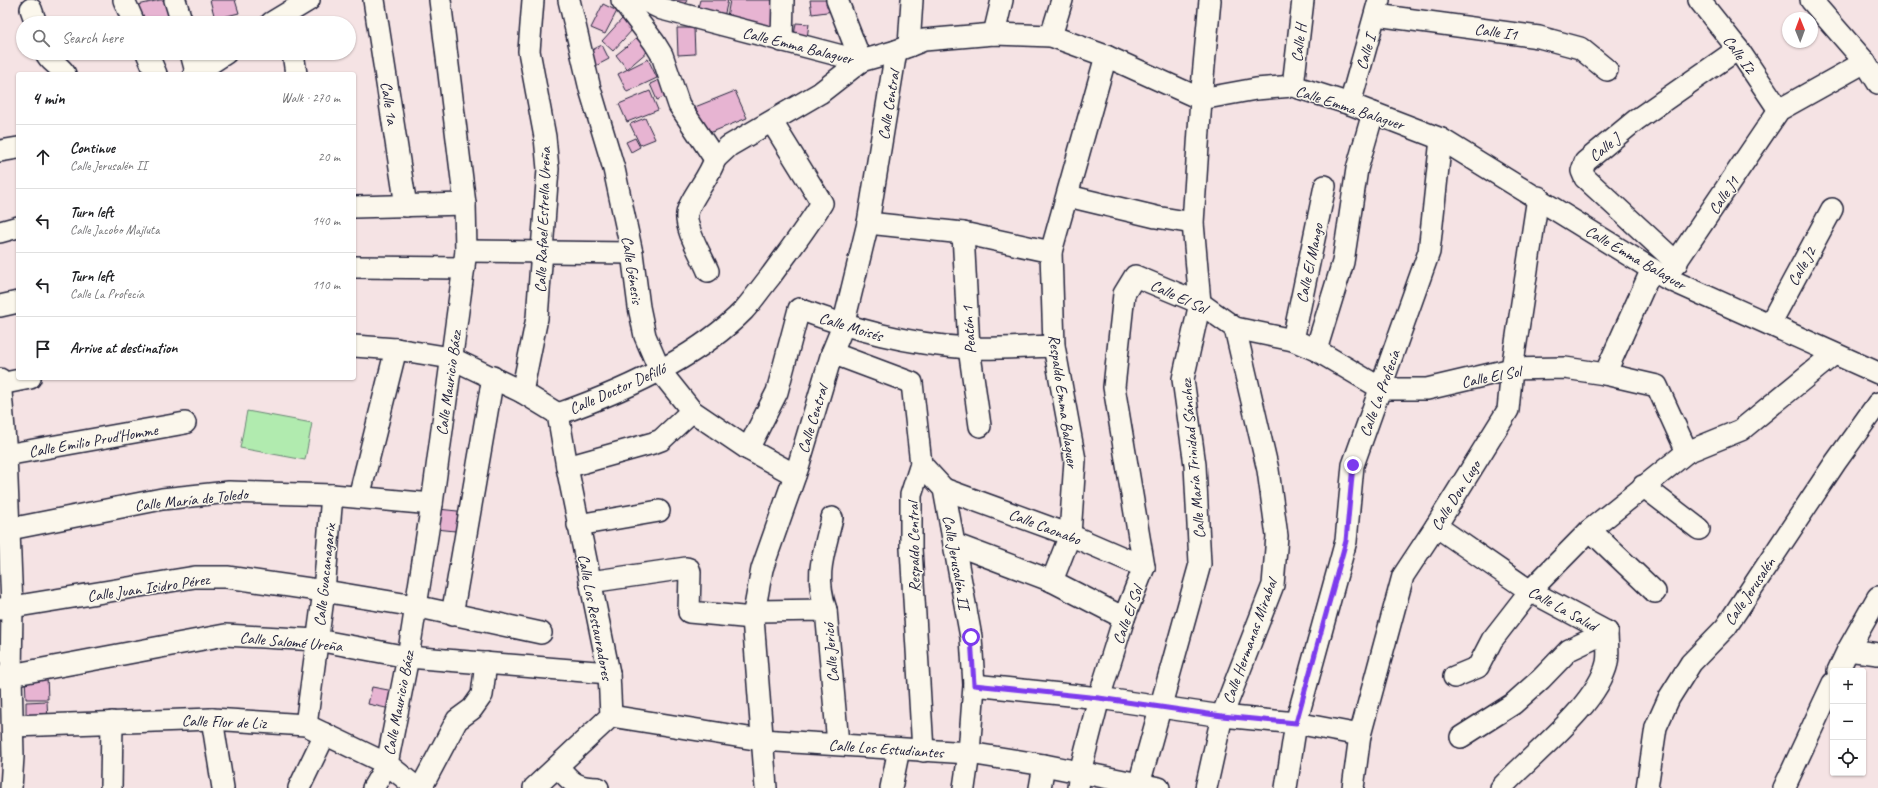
<!DOCTYPE html>
<html lang="en">
<head>
<meta charset="utf-8">
<style>
	body { margin:0; font-family:Caveat,sans-serif; background:#f2f2f2; color:#202124 }
	.controls { position:absolute; right:12px; bottom:12px; display:grid; overflow:hidden; border-radius:4px; box-shadow:0 1px 3px #0004 }
	.controls button { width:36px; height:36px; display:grid; place-items:center; padding:0; border:0; border-bottom:1px solid #e0e0e0; background:#fff; color:#202124; font:20px sans-serif }
	.compass { position:absolute; left:1782px; top:12px; width:36px; height:36px; border-radius:50%; background:#fff; box-shadow:0 1px 3px #0004; rotate:359deg }
	.stop { position:absolute; width:12px; height:12px; margin:-9px; border:3px solid #7c3aed; border-radius:50%; background:#fff }
	.stop.end { background:#7c3aed; border-color:#fff; box-shadow:0 1px 4px #0008 }
	.list { margin:0; padding:0; list-style:none }
	h2 { display:flex; justify-content:space-between; align-items:center; height:52px; margin:0; padding:0 16px; font-size:17px }
	h2 small { font-size:13px; font-weight:400; color:#757577 }
	.list li { display:grid; grid-template-columns:26px 1fr auto; gap:12px; align-items:center; box-sizing:border-box; height:64px; padding:0 16px; border-top:1px solid #e0e0e0 }
	.list b { display:block; font-size:15px; white-space:nowrap }
	.list p { margin:0; font-size:13px; white-space:nowrap; color:#757577 }
	.list em { font-size:13px; font-style:normal; color:#757577 }
	.icon { flex:none; width:22px; height:22px; fill:none; stroke:currentColor; stroke-width:2; stroke-linecap:round; stroke-linejoin:round }
	.map { position:relative; flex:none; width:1878px; height:788px; overflow:hidden }
	.search { position:absolute; background:#fff; box-shadow:0 1px 3px #0004; left:16px; top:16px; width:340px; height:44px; display:flex; align-items:center; gap:10px; box-sizing:border-box; padding:0 14px; border-radius:22px; color:#757577; font-size:15px }
	.panel { position:absolute; background:#fff; box-shadow:0 1px 3px #0004; left:16px; top:72px; width:340px; height:308px; border-radius:4px }
	.map>svg:first-child { display:block }
	.green { fill:#b1ebaf; stroke:#6a8675 }
	.building { fill:#e7b4d2; stroke:#22223b }
	.lines { fill:none; stroke-linecap:round; stroke-linejoin:round }
	.minor-casing { stroke:#22223b; stroke-width:24 }
	.minor { stroke:#fbf7ec; stroke-width:21 }
	.route { stroke:#7c3aed; stroke-width:5 }
	.labels { text-anchor:middle; stroke-width:3; stroke-linejoin:round; paint-order:stroke }
	.street-label { font-size:16px; fill:#22223b; stroke:#fbf7ec }
</style>
</head>
<body>
<div class="map">
<svg width="1878" height="788" viewBox="0 0 1878 788">
	<rect width="100%" height="100%" fill="#f5e3e4"/>
	<filter id="ink" filterUnits="userSpaceOnUse"><feTurbulence type="fractalNoise" baseFrequency=".025" numOctaves="2"/><feDisplacementMap in="SourceGraphic" scale="8" xChannelSelector="R" yChannelSelector="G"/><feConvolveMatrix kernelMatrix="1 2 1 2 8 2 1 2 1" color-interpolation-filters="sRGB"/></filter>
	<g filter="url(#ink)">
		<path class="green" d="M 247,411 L 312,423 L 305,460 L 240,448 Z"/>
		<g class="building">
			<path d="M 160,0 L 168,0 L 172,16 L 143,23 L 138,5 Z"/>
			<path d="M 210,0 L 235,0 L 239,13 L 215,19 Z"/>
			<path d="M 668,0 L 687,0 L 684,6 Z"/>
			<path d="M 700,0 L 728,0 L 724,17 L 697,11 Z"/>
			<path d="M 730,0 L 775,0 L 775,31 L 726,22 Z"/>
			<path d="M 810,0 L 833,0 L 834,11 L 812,14 Z"/>
			<path d="M 603,4 L 617,11 L 605,34 L 591,28 Z"/>
			<path d="M 622,19 L 633,29 L 613,51 L 602,41 Z"/>
			<path d="M 796,23 L 809,24 L 807,38 L 794,36 Z"/>
			<path d="M 677,28 L 694,28 L 695,54 L 678,55 Z"/>
			<path d="M 637,38 L 648,51 L 627,69 L 616,55 Z"/>
			<path d="M 602,45 L 609,59 L 590,69 L 582,55 Z"/>
			<path d="M 648,59 L 657,78 L 627,92 L 618,74 Z"/>
			<path d="M 661,79 L 668,95 L 657,100 L 650,84 Z"/>
			<path d="M 650,91 L 658,110 L 627,122 L 619,104 Z"/>
			<path d="M 735,91 L 747,118 L 707,134 L 695,107 Z"/>
			<path d="M 645,118 L 655,139 L 640,145 L 630,124 Z"/>
			<path d="M 635,138 L 640,147 L 631,152 L 626,142 Z"/>
			<path d="M 438,509 L 467,512 L 465,532 L 436,529 Z"/>
			<path d="M 25,676 L 47,676 L 48,699 L 26,699 Z"/>
			<path d="M 372,687 L 399,692 L 395,710 L 368,704 Z"/>
			<path d="M 47,701 L 48,722 L 26,723 L 26,702 Z"/>
		</g>
		<g class="lines">
			<g class="minor-casing">
				<g id="minor">
					<path d="M 124,0 L 134,23"/>
					<path d="M 175,0 L 182,23"/>
					<path d="M 374,0 L 406,206"/>
					<path d="M 569,0 L 590,89 L 614,169 L 632,253 L 639,307 L 645,336 L 660,371 L 692,411 L 748,449 L 795,475"/>
					<path d="M 622,0 L 654,42 L 662,55 L 679,105 L 715,159"/>
					<path d="M 643,0 L 662,9 L 861,61 L 896,51 L 924,40 L 994,34 L 1051,36 L 1106,56 L 1201,99 L 1256,89 L 1293,86 L 1350,104 L 1441,139 L 1666,278 L 1878,373"/>
					<path d="M 837,0 L 861,61"/>
					<path d="M 1699,0 L 1738,49 L 1779,110"/>
					<path d="M 1811,0 L 1865,62 L 1878,83"/>
					<path d="M 31,9 L 36,23"/>
					<path d="M 1376,15 L 1539,37 L 1580,48 L 1607,70"/>
					<path d="M 271,23 L 309,0"/>
					<path d="M 994,34 L 1002,0"/>
					<path d="M 1051,36 L 1062,0"/>
					<path d="M 782,41 L 783,0"/>
					<path d="M 909,46 L 912,0"/>
					<path d="M 46,53 C 49,62 61,66 65,74"/>
					<path d="M 147,53 L 156,74"/>
					<path d="M 191,53 L 196,72"/>
					<path d="M 293,53 L 296,74"/>
					<path d="M 194,74 L 226,53"/>
					<path d="M 1293,86 L 1303,0"/>
					<path d="M 1350,104 L 1379,0"/>
					<path d="M 0,151 L 18,148"/>
					<path d="M 715,159 L 729,146 L 820,93 L 861,61"/>
					<path d="M 1068,196 L 1156,217 L 1193,223"/>
					<path d="M 354,207 L 465,204"/>
					<path d="M 868,223 L 963,233 L 1051,252"/>
					<path d="M 0,232 L 18,227"/>
					<path d="M 963,233 L 969,348 L 980,426"/>
					<path d="M 466,251 L 632,253"/>
					<path d="M 1677,263 L 1585,178 L 1582,171 L 1585,162 L 1636,120 L 1738,49"/>
					<path d="M 354,267 L 464,268"/>
					<path d="M 708,271 C 702,256 685,230 687,214 C 689,200 710,177 715,159"/>
					<path d="M 1668,274 L 1779,110 L 1865,62"/>
					<path d="M 0,306 L 18,302"/>
					<path d="M 1770,324 L 1832,209"/>
					<path d="M 1293,340 L 1325,186"/>
					<path d="M 354,346 L 396,349 L 451,358 L 522,392 L 558,414"/>
					<path d="M 1316,350 L 1343,262 L 1357,169 L 1373,113"/>
					<path d="M 832,353 L 912,383 L 921,464 L 911,495 L 911,548 L 923,751"/>
					<path d="M 1605,374 L 1652,269"/>
					<path d="M 0,379 L 6,455 L 12,607 L 11,675 L 13,756 L 11,788"/>
					<path d="M 0,384 L 30,378"/>
					<path d="M 522,392 L 537,318 L 548,169 L 545,137 L 529,51 L 533,0"/>
					<path d="M 558,414 C 621,392 696,359 744,310 C 753,300 761,288 770,277 C 788,252 806,229 822,203 L 772,122"/>
					<path d="M 748,449 L 777,392 L 799,309 C 855,330 907,344 968,348 C 996,349 1026,347 1054,346"/>
					<path d="M 0,456 L 185,423"/>
					<path d="M 921,464 L 944,489 L 971,637 L 974,685 L 969,753 L 964,788"/>
					<path d="M 567,467 L 653,443 L 661,440 L 692,411"/>
					<path d="M 1643,486 L 1699,529"/>
					<path d="M 944,489 L 1070,535 L 1144,567"/>
					<path d="M 359,497 L 396,349"/>
					<path d="M 578,525 L 659,511"/>
					<path d="M 1436,526 L 1530,591 L 1607,632"/>
					<path d="M 1590,530 L 1655,592"/>
					<path d="M 0,531 L 162,499 L 229,492 L 332,495 L 432,504"/>
					<path d="M 954,544 L 1052,581 L 1124,618"/>
					<path d="M 1052,581 L 1070,535 L 1075,460 L 1054,346 L 1051,252 L 1106,56"/>
					<path d="M 590,582 L 686,568 L 689,569 L 690,572 L 689,612 L 753,618"/>
					<path d="M 0,609 L 195,577 L 227,577 L 324,591 L 415,606 L 541,633"/>
					<path d="M 826,610 C 814,575 824,553 832,518"/>
					<path d="M 754,611 L 826,610 L 838,744"/>
					<path d="M 452,615 L 493,377"/>
					<path d="M 1848,650 L 1878,654"/>
					<path d="M 1838,671 L 1848,650 L 1878,597"/>
					<path d="M 0,677 L 225,635 L 317,640 L 408,657 L 609,673"/>
					<path d="M 1454,677 L 1478,667 L 1492,640 L 1530,591 L 1590,530 L 1687,452 L 1741,430 L 1834,354"/>
					<path d="M 974,685 L 1099,698 L 1222,716 L 1296,723 L 1360,735"/>
					<path d="M 611,716 L 761,740 L 969,753 L 1044,765 L 1159,788"/>
					<path d="M 212,719 L 223,788"/>
					<path d="M 306,725 L 324,591 L 332,495"/>
					<path d="M 13,726 L 212,719 L 306,725 L 387,764 L 417,788"/>
					<path d="M 1461,737 L 1513,704 L 1541,679 L 1569,650 L 1607,632"/>
					<path d="M 558,767 C 572,783 576,788 598,788"/>
					<path d="M 111,788 L 112,722"/>
					<path d="M 299,788 L 325,734"/>
					<path d="M 373,788 L 387,764 L 408,657 L 432,504 L 466,251 L 465,204 L 440,0"/>
					<path d="M 421,788 L 457,720 L 472,709 L 482,695 L 486,663"/>
					<path d="M 534,788 L 611,716 L 609,673 L 567,467 L 558,414"/>
					<path d="M 766,788 L 753,618 L 762,569 L 798,467 L 832,353 L 843,326 L 868,223 L 896,51"/>
					<path d="M 891,788 L 899,749"/>
					<path d="M 1040,788 L 1044,765"/>
					<path d="M 1078,788 L 1080,772 L 1099,698 L 1124,618 L 1144,567 L 1114,387 L 1124,294 L 1135,276 L 1200,303 L 1235,328 L 1293,340 L 1316,350 L 1382,389 L 1427,389 L 1512,369 L 1565,368 L 1605,374 L 1657,386 L 1687,452"/>
					<path d="M 1138,788 L 1200,564 L 1195,465 L 1183,379 L 1200,303 L 1193,223 L 1201,99 L 1210,0"/>
					<path d="M 1206,788 L 1222,716 L 1273,585 L 1277,536 L 1268,470 L 1235,328"/>
					<path d="M 1286,788 L 1296,723 L 1346,541 L 1353,465 L 1429,252 L 1441,139"/>
					<path d="M 1353,788 L 1360,735 L 1403,576 L 1436,526 L 1508,410 L 1512,369 L 1538,197"/>
					<path d="M 1501,788 C 1531,755 1597,706 1607,663 C 1609,653 1607,642 1607,632"/>
					<path d="M 1647,788 L 1656,727 L 1669,698 L 1691,663 L 1726,627 L 1835,463 L 1878,403"/>
					<path d="M 1784,788 L 1833,683"/>
				</g>
			</g>
			<use href="#minor" class="minor"/>
		</g>
	</g>
	<g class="lines" filter="url(#ink)">
		<path class="route" d="M 971,637 L 974,685 L 1099,698 L 1222,716 L 1296,723 L 1346,541 L 1353,465"/>
	</g>
	<g class="labels">
		<g class="street-label">
			<text transform="translate(1496 31) rotate(8)" y="6">Calle I1</text>
			<text transform="translate(1298 43) rotate(-83)" y="6">Calle H</text>
			<text transform="translate(798 45) rotate(14)" y="6">Calle Emma Balaguer</text>
			<text transform="translate(1365 52) rotate(-74)" y="6">Calle I</text>
			<text transform="translate(1740 54) rotate(54)" y="6">Calle I2</text>
			<text transform="translate(390 103) rotate(81)" y="6">Calle 1a</text>
			<text transform="translate(888 105) rotate(-81)" y="6">Calle Central</text>
			<text transform="translate(1350 107) rotate(18)" y="6">Calle Emma Balaguer</text>
			<text transform="translate(1604 147) rotate(-39)" y="6">Calle J</text>
			<text transform="translate(1723 195) rotate(-56)" y="6">Calle J1</text>
			<text transform="translate(542 220) rotate(-88)" y="6">Calle Rafael Estrella Ureña</text>
			<text transform="translate(1636 257) rotate(30)" y="6">Calle Emma Balaguer</text>
			<text transform="translate(1309 263) rotate(-78)" y="6">Calle El Mango</text>
			<text transform="translate(1801 266) rotate(-61)" y="6">Calle J2</text>
			<text transform="translate(633 270) rotate(81)" y="6">Calle Génesis</text>
			<text transform="translate(1179 296) rotate(25)" y="6">Calle El Sol</text>
			<text transform="translate(851 326) rotate(17)" y="6">Calle Moisés</text>
			<text transform="translate(968 330) rotate(-94)" y="6">Peatón 1</text>
			<text transform="translate(1491 376) rotate(-11)" y="6">Calle El Sol</text>
			<text transform="translate(448 383) rotate(-82)" y="6">Calle Mauricio Báez</text>
			<text transform="translate(617 388) rotate(-24)" y="6">Calle Doctor Defilló</text>
			<text transform="translate(1379 393) rotate(-70)" y="6">Calle La Profecía</text>
			<text transform="translate(1064 401) rotate(82)" y="6">Respaldo Emma Balaguer</text>
			<text transform="translate(812 419) rotate(-73)" y="6">Calle Central</text>
			<text transform="translate(93 440) rotate(-10)" y="6">Calle Emilio Prud'Homme</text>
			<text transform="translate(1192 459) rotate(-95)" y="6">Calle María Trinidad Sánchez</text>
			<text transform="translate(1455 495) rotate(-58)" y="6">Calle Don Lugo</text>
			<text transform="translate(191 499) rotate(-6)" y="6">Calle María de Toledo</text>
			<text transform="translate(1045 526) rotate(21)" y="6">Calle Caonabo</text>
			<text transform="translate(913 547) rotate(-91)" y="6">Respaldo Central</text>
			<text transform="translate(957 562) rotate(80)" y="6">Calle Jerusalén II</text>
			<text transform="translate(324 575) rotate(-84)" y="6">Calle Guacanagarix</text>
			<text transform="translate(148 587) rotate(-8)" y="6">Calle Juan Isidro Pérez</text>
			<text transform="translate(1749 591) rotate(-56)" y="6">Calle Jerusalén</text>
			<text transform="translate(1563 608) rotate(29)" y="6">Calle La Salud</text>
			<text transform="translate(1127 615) rotate(-70)" y="6">Calle El Sol</text>
			<text transform="translate(596 617) rotate(79)" y="6">Calle Los Restauradores</text>
			<text transform="translate(291 641) rotate(5)" y="6">Calle Salomé Ureña</text>
			<text transform="translate(1249 641) rotate(-70)" y="6">Calle Hermanas Mirabal</text>
			<text transform="translate(830 653) rotate(-95)" y="6">Calle Jericó</text>
			<text transform="translate(398 703) rotate(-79)" y="6">Calle Mauricio Báez</text>
			<text transform="translate(224 721) rotate(2)" y="6">Calle Flor de Liz</text>
			<text transform="translate(886 748) rotate(4)" y="6">Calle Los Estudiantes</text>
		</g>
	</g>
</svg>
<div class="controls">
<button>+</button>
<button>−</button>
<button><svg class="icon" aria-label="locate" viewBox="0 0 24 24"><circle cx="12" cy="12" r="6"/><path d="M12 2v4M12 18v4M2 12h4M18 12h4"/></svg></button>
</div>
<svg class="compass" viewBox="-18 -18 36 36"><path d="M0-13l5 13h-10z" fill="#e53935"/><path d="M0 13l5-13h-10z" fill="#757577"/></svg>
<div class="stop" style="left:971px;top:637px"></div>
<div class="stop end" style="left:1353px;top:465px"></div>
<div class="search"><svg class="icon" aria-label="search" viewBox="0 0 24 24"><circle cx="10" cy="10" r="6"/><path d="M15 15l6 6"/></svg>Search here</div>
<section class="panel">
<h2>4 min<small>Walk · 270 m</small></h2>
<ul class="list">
<li><svg class="icon" aria-label="ahead" viewBox="0 0 24 24"><path d="M12 20V5M6 11l6-6 6 6"/></svg><div><b>Continue</b><p>Calle Jerusalén II</p></div><em>20 m</em></li>
<li><svg class="icon" aria-label="left" viewBox="0 0 24 24"><path d="M17 20v-9H6M10 6l-5 5 5 5"/></svg><div><b>Turn left</b><p>Calle Jacobo Majluta</p></div><em>140 m</em></li>
<li><svg class="icon" aria-label="left" viewBox="0 0 24 24"><path d="M17 20v-9H6M10 6l-5 5 5 5"/></svg><div><b>Turn left</b><p>Calle La Profecía</p></div><em>110 m</em></li>
<li><svg class="icon" aria-label="arrive" viewBox="0 0 24 24"><path d="M6 21V4h12l-3 4 3 4H6"/></svg><div><b>Arrive at destination</b></div></li>
</ul>
</section>
</div>
</body>
</html>
